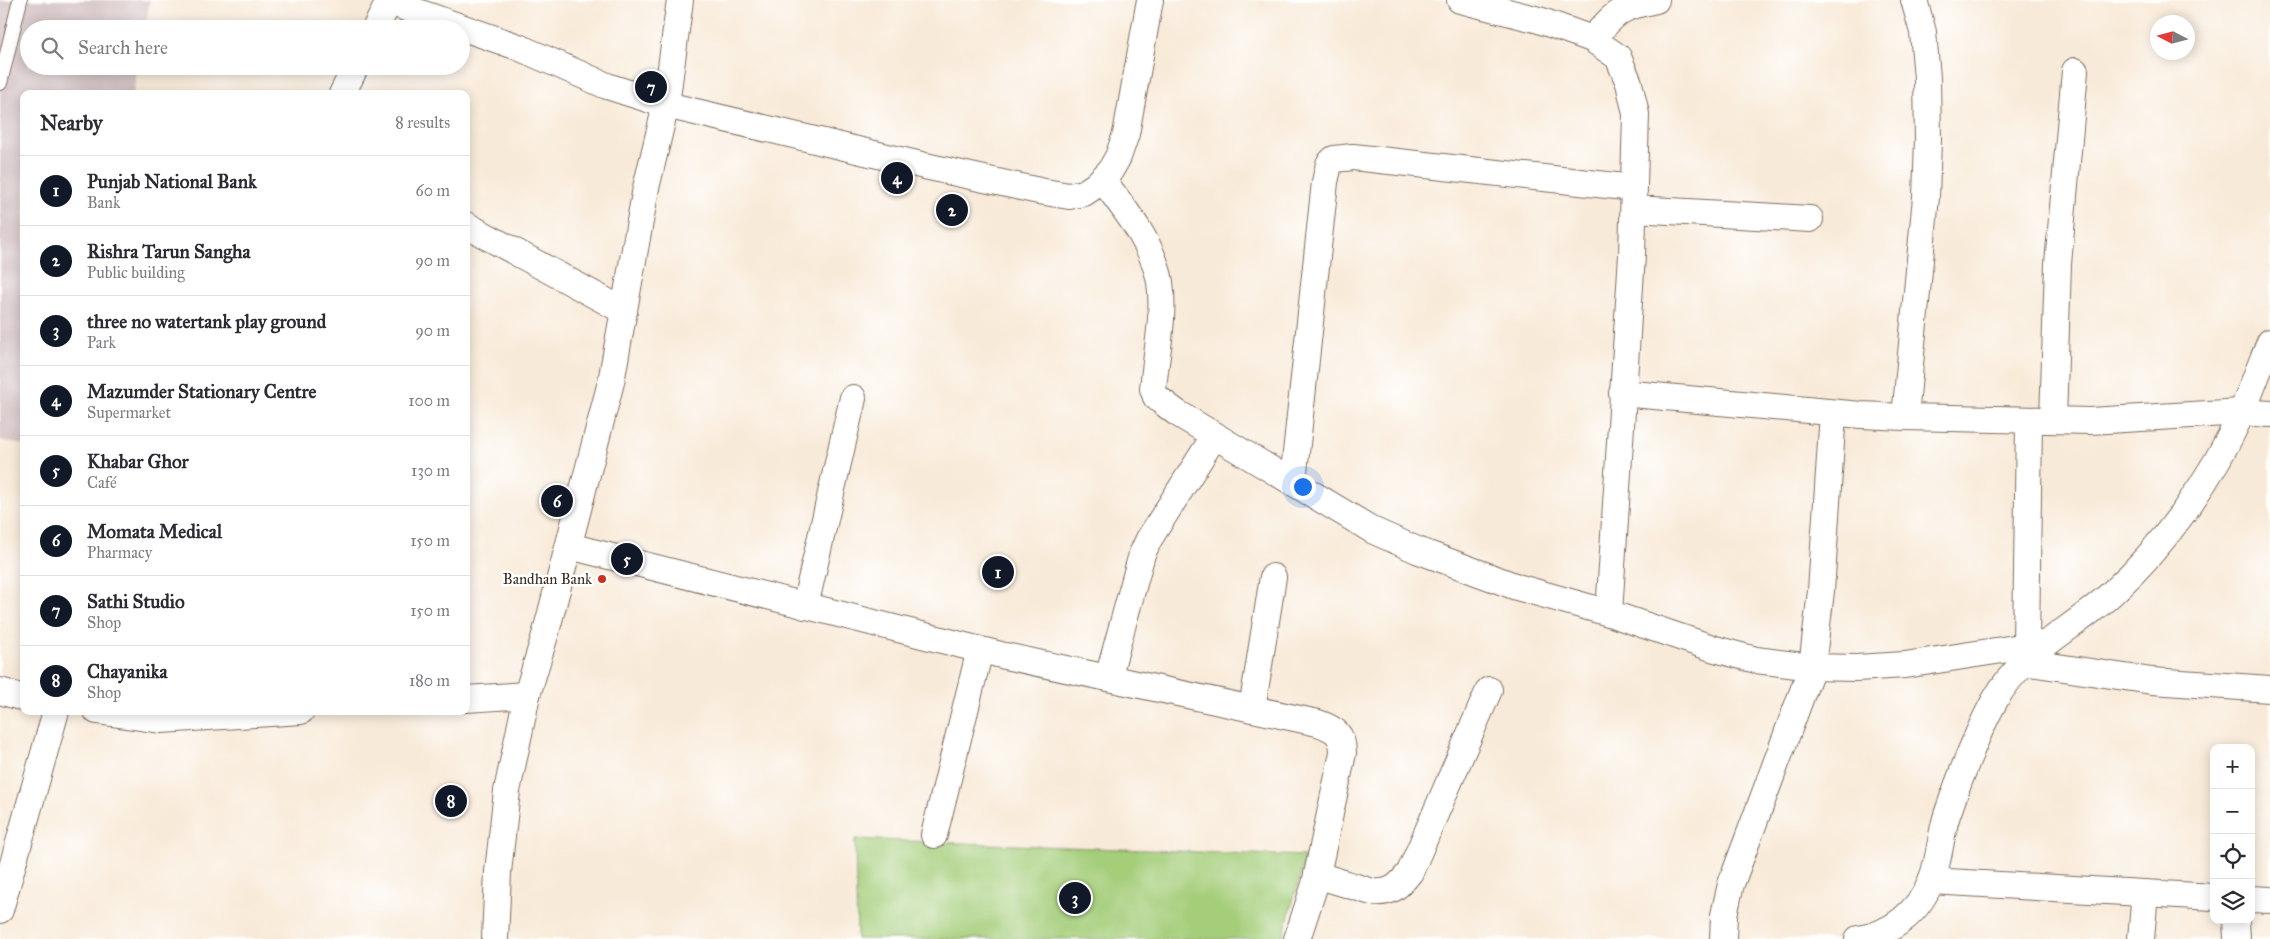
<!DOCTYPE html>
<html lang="en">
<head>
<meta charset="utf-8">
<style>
	body { margin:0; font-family:"IM FELL Great Primer",serif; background:#f7f7f7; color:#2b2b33 }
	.controls { position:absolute; right:15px; bottom:15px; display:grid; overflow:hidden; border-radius:10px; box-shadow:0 2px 12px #0003 }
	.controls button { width:45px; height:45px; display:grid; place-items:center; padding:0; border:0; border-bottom:1px solid #e1e1e2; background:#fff; color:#2b2b33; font:25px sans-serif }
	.compass { position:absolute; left:2150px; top:15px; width:45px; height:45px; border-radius:50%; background:#fff; box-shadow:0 2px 12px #0003; rotate:276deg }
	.you { position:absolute; left:1302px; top:486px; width:18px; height:18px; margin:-12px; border:4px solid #fff; border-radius:50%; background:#1a73e8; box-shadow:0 0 0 8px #1a73e833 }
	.badge { display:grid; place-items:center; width:32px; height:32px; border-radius:50%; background:#111827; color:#fff; font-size:16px; font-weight:700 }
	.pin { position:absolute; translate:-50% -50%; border:2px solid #fff; box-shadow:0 1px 5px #0006 }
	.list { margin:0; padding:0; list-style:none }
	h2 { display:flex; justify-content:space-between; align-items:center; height:65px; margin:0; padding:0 20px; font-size:21px }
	h2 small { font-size:16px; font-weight:400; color:#7c7c81 }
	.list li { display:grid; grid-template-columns:32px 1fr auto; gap:15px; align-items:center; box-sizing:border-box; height:70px; padding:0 20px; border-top:1px solid #e1e1e2 }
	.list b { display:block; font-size:19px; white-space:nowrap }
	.list p { margin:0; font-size:16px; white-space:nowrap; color:#7c7c81 }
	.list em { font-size:16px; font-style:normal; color:#7c7c81 }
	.icon { flex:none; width:28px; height:28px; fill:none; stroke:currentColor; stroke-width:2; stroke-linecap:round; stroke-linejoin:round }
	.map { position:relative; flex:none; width:2270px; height:939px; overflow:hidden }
	.search { position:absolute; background:#fff; box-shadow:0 2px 12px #0003; left:20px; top:20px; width:450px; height:55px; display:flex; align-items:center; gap:12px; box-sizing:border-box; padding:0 18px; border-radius:28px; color:#7c7c81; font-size:19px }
	.panel { position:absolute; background:#fff; box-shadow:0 2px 12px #0003; left:20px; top:90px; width:450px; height:625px; border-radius:10px }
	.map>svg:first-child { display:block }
	.industrial { fill:#d2bfc1 }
	.green { fill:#a5ce7a; stroke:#707c4c }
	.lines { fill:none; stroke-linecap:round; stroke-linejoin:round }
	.service-casing { stroke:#7d6d5f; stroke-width:16 }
	.minor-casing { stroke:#7d6d5f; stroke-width:28 }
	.service { stroke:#fff; stroke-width:14 }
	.minor { stroke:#fff; stroke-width:26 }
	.poi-dot { fill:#c8321e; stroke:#fff; stroke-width:2 }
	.labels { text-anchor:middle; stroke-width:5; stroke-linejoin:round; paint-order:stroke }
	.poi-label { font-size:15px; fill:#3b2a1e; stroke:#fff; text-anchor:end }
</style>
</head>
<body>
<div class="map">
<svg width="2270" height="939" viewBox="0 0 2270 939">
	<rect width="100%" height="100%" fill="#fff"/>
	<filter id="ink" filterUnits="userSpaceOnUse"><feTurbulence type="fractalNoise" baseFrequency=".02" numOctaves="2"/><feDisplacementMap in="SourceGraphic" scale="10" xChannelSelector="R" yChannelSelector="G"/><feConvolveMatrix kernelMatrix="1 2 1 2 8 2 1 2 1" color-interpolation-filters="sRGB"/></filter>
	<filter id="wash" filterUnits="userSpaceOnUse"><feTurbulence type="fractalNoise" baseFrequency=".0096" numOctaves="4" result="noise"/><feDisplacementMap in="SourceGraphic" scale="20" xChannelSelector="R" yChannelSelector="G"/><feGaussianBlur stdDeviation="1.12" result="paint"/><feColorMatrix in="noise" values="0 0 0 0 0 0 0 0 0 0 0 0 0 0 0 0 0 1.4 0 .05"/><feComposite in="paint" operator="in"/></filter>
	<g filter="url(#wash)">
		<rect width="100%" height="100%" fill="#f8ead8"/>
		<path class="industrial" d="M 0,0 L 150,0 L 145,29 L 29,29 L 29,66 L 138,66 L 133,94 L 24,94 L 24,445 L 0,440 Z"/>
		<path class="green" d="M 855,839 L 1306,856 L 1282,939 L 857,939 Z"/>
	</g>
	<g filter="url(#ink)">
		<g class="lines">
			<g class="service-casing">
				<path id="service" d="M 0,83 L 20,0"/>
			</g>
			<g class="minor-casing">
				<g id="minor">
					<path d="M 1460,0 L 1539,20 L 1592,39 L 1618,57 L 1629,83 L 1636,114 L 1632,255 L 1609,613"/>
					<path d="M 375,29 L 389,2 L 518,47 L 607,86 L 666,105 L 925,166 L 1039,191 L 1069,196 L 1084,193 L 1096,185 L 1110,171 L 1118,157 L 1126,134 L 1150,0"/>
					<path d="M 1592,39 C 1618,11 1618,8 1656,0"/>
					<path d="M 342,94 L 356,66"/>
					<path d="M 1102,179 C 1125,210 1153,243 1160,282 C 1165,316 1156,354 1153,389 L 1156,397 L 1177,413 L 1374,531 L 1417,550 L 1517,587 L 1609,613 L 1715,649 L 1756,660 L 1812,667 L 1856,668 L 1905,665 L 2047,643"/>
					<path d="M 1634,209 L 1810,219"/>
					<path d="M 466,225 L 624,311"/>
					<path d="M 1622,393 L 1861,415 L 1905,417 L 2090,421 L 2242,412 L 2270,414"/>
					<path d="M 1905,417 L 1926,197 L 1928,140 L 1927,78 L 1923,32 L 1914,0"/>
					<path d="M 2053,420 L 2058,264 L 2075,71"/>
					<path d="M 1293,481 L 1325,182 L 1329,164 L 1334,159 L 1353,157 L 1634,188"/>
					<path d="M 569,546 L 1005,656 L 1318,723 C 1335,729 1343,734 1343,753 L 1315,884 L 1297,939"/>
					<path d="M 805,606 L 853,398"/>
					<path d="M 2026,646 L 2029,420"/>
					<path d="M 2023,662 L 2152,681 L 2270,689"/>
					<path d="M 1108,678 L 1142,554 L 1149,539 L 1215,435"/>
					<path d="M 0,691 L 24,698"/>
					<path d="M 466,699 L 527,695"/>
					<path d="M 1252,709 L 1273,577"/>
					<path d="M 97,711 L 161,720 L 301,711"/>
					<path d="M 934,835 L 980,650"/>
					<path d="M 1317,875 L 1372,892 C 1391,894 1399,886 1410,872 L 1489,690"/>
					<path d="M 1931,881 L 2214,897"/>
					<path d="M 2251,899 L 2270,900"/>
					<path d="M 0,910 L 56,711"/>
					<path d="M 2236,920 L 2237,939"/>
					<path d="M 495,939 L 498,872 L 507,791 L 527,695 L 546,632 L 611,382 L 646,188 L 666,105 L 680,0"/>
					<path d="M 1723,939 L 1724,915 L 1731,884 L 1812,667 L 1821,591 L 1833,413"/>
					<path d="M 1858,939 C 1891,934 1918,913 1931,881 C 1940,860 1940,836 1947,815 C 1960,777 1975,736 1995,700 C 2023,650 2071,631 2111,594 C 2165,545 2212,478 2242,412 C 2252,389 2260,365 2270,342"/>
					<path d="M 2141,939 L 2145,893"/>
				</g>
			</g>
			<use href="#service" class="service"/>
			<use href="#minor" class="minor"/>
		</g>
	</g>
	<circle class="poi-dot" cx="602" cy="579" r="5"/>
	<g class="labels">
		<g class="poi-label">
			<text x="592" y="584">Bandhan Bank</text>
		</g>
	</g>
</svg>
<div class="controls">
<button>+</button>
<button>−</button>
<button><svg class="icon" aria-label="locate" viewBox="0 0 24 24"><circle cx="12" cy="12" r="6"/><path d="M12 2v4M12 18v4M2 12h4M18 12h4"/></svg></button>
<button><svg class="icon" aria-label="layers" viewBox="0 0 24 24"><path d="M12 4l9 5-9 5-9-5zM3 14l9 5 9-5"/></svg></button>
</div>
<svg class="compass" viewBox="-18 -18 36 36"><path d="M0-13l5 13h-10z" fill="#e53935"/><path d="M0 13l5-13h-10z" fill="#7c7c81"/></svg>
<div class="you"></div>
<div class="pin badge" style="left:998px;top:572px">1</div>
<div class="pin badge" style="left:952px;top:210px">2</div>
<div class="pin badge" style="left:1075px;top:898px">3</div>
<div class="pin badge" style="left:897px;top:178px">4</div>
<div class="pin badge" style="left:627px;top:559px">5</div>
<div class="pin badge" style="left:557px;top:501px">6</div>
<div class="pin badge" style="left:651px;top:87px">7</div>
<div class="pin badge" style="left:451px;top:801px">8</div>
<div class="search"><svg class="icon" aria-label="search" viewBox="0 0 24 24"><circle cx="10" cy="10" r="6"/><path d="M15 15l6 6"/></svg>Search here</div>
<section class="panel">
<h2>Nearby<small>8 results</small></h2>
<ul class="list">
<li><span class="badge">1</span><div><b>Punjab National Bank</b><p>Bank</p></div><em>60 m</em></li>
<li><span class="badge">2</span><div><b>Rishra Tarun Sangha</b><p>Public building</p></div><em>90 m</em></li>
<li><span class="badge">3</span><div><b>three no watertank play ground</b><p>Park</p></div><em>90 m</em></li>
<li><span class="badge">4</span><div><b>Mazumder Stationary Centre</b><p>Supermarket</p></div><em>100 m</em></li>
<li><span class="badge">5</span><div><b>Khabar Ghor</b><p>Café</p></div><em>130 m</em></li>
<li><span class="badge">6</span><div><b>Momata Medical</b><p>Pharmacy</p></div><em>150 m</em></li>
<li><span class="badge">7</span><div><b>Sathi Studio</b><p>Shop</p></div><em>150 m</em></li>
<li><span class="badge">8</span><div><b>Chayanika</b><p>Shop</p></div><em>180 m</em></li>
</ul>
</section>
</div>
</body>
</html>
